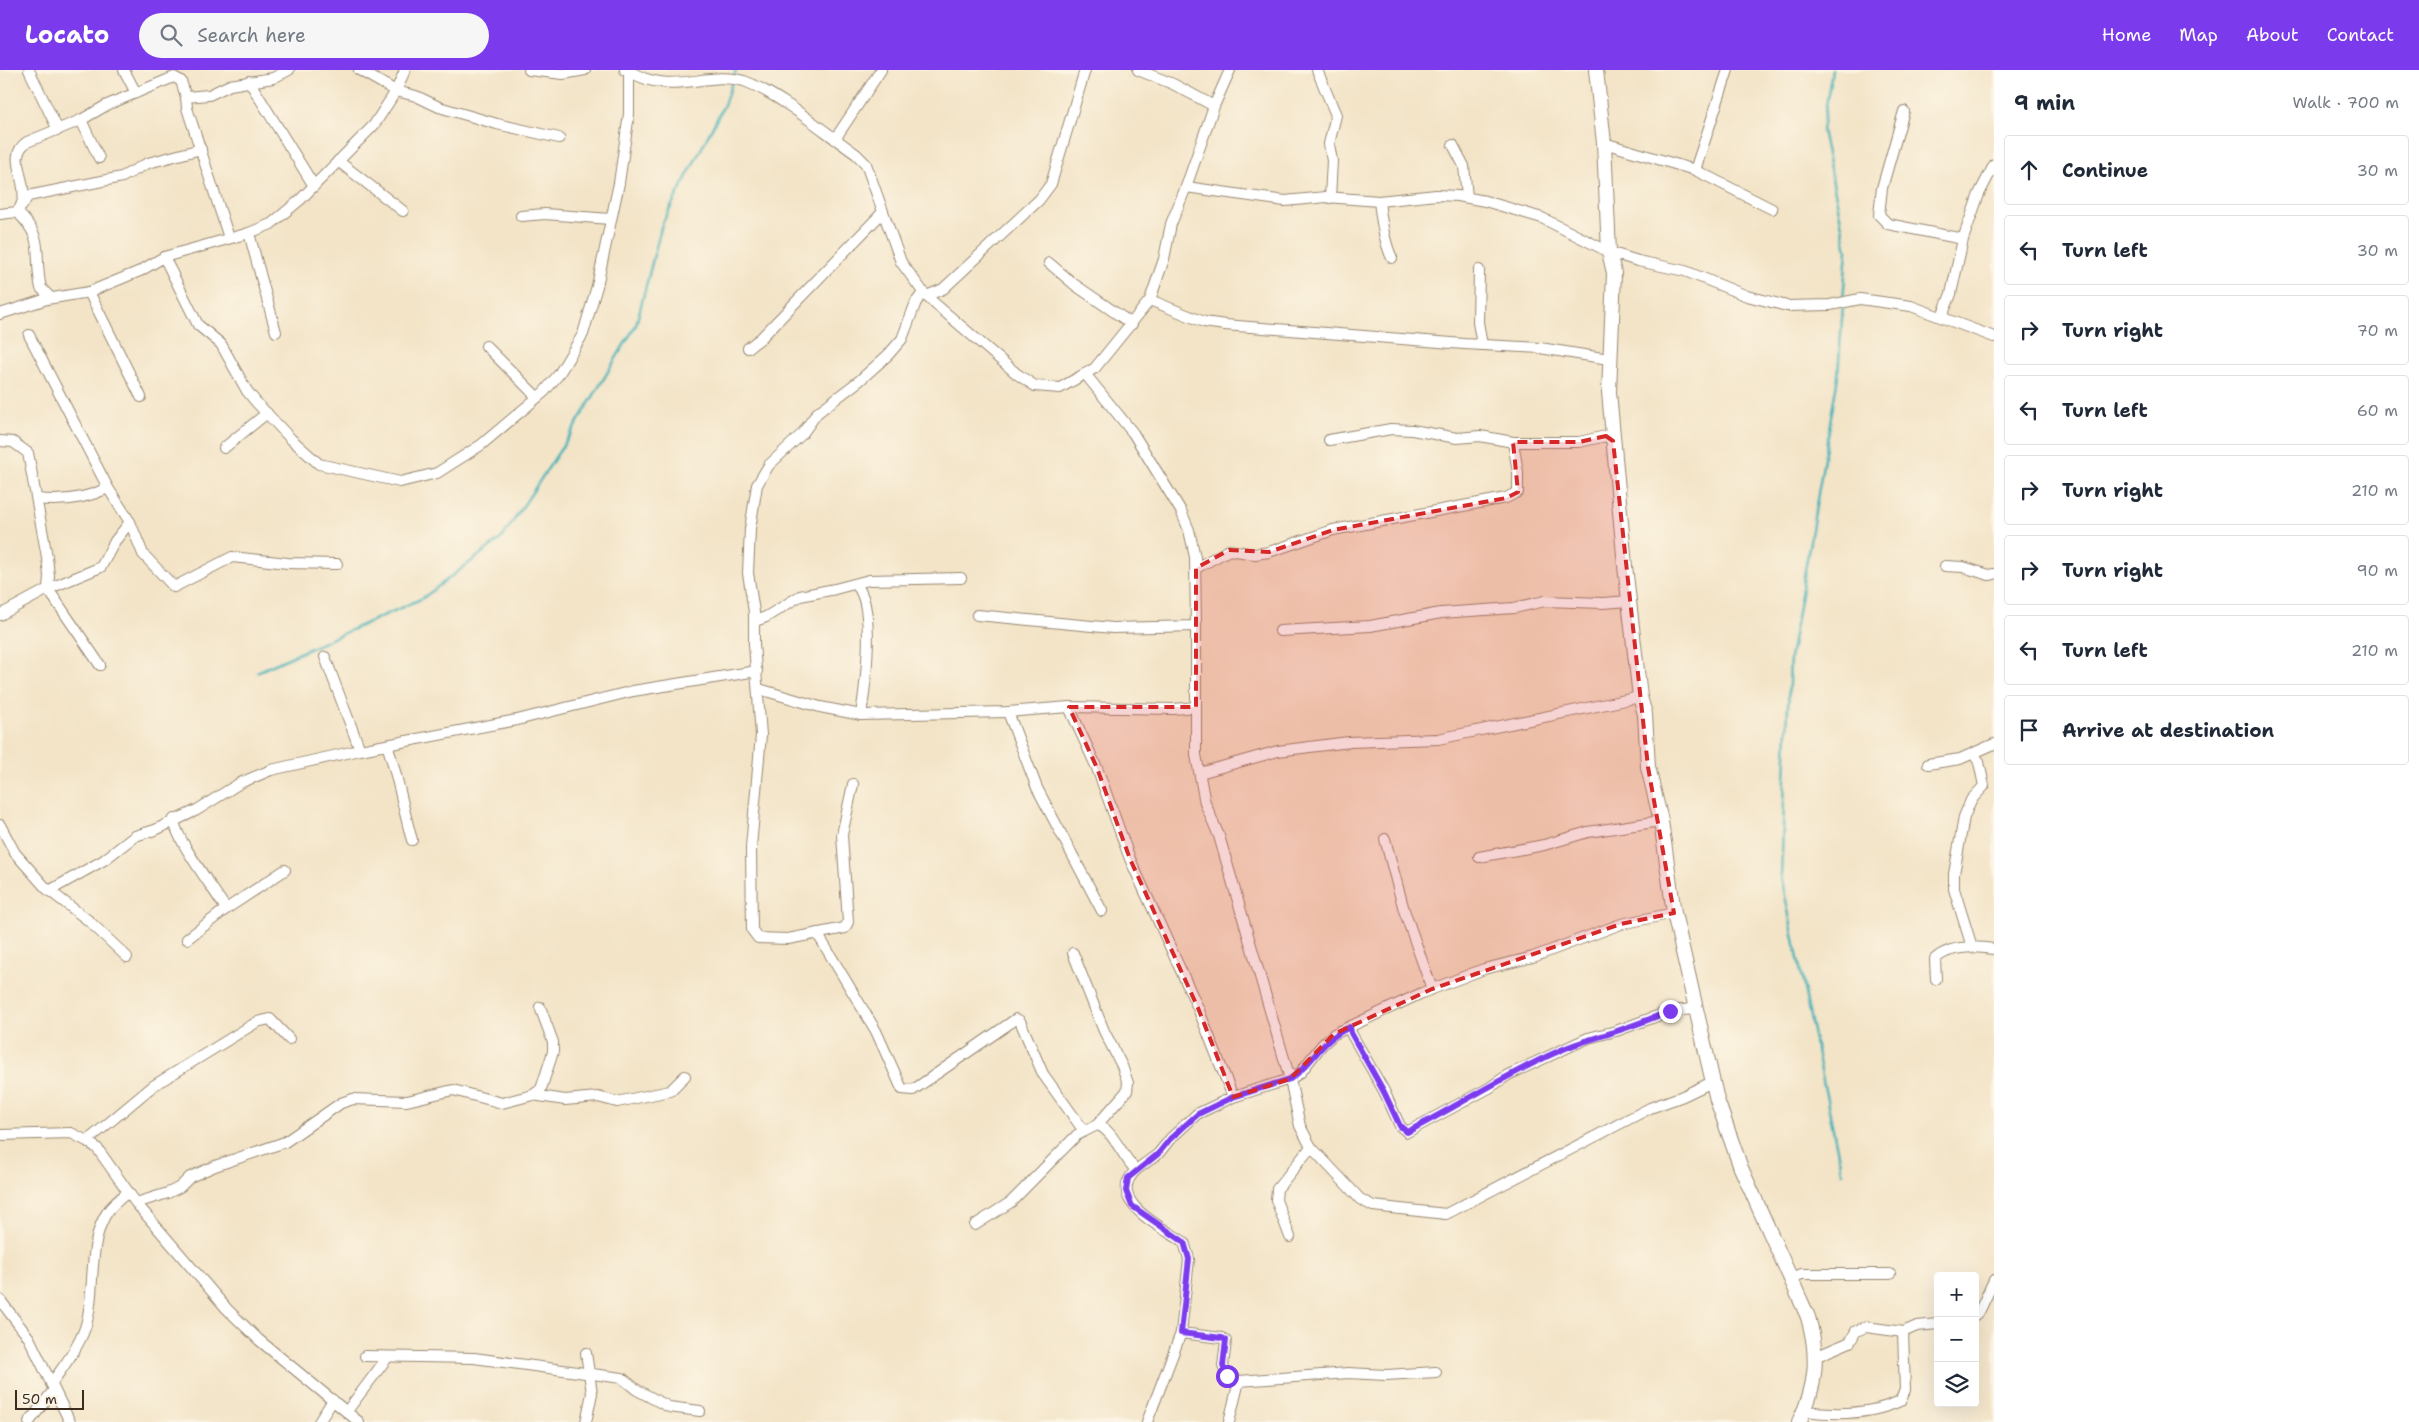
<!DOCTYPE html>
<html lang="en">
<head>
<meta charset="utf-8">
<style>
	body { margin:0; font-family:"Shantell Sans",sans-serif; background:#f6f6f7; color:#1f2937 }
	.controls { position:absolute; right:15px; bottom:15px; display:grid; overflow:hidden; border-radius:5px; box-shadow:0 5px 20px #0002 }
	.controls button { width:45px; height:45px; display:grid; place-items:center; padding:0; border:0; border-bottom:1px solid #e0e1e3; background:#fff; color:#1f2937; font:25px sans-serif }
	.scale { position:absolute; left:15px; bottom:12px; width:69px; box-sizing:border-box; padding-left:5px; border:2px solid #3b2a1e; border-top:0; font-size:14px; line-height:18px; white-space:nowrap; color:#3b2a1e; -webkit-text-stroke:4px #fcf5e5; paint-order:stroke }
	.stop { position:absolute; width:15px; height:15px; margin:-11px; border:4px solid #7c3aed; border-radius:50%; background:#fff }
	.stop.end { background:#7c3aed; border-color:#fff; box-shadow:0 1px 5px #0008 }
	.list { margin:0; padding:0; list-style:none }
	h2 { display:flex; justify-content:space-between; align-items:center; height:65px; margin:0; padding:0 20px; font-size:21px }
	h2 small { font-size:16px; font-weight:400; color:#747a83 }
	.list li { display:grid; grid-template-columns:32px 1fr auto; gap:15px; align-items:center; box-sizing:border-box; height:70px; margin:0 10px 10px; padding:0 10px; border:1px solid #e0e1e3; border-radius:5px }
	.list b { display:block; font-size:19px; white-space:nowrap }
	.list em { font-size:16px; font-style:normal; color:#747a83 }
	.icon { flex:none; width:28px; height:28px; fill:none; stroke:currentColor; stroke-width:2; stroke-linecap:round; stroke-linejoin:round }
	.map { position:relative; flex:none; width:1994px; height:1352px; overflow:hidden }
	header { display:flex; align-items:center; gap:30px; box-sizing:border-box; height:70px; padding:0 25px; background:#7c3aed; color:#fff }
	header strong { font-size:24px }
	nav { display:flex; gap:28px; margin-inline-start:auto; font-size:18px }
	.search { width:350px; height:45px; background:#f6f6f7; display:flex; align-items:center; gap:12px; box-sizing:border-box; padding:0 18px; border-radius:28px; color:#747a83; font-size:19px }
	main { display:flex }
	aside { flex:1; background:#fff }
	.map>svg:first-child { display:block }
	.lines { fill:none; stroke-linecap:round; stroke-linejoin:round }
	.stream { stroke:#41b1b8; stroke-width:2.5 }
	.street-casing { stroke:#978772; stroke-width:12 }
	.secondary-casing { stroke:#978772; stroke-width:16 }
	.street { stroke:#fff; stroke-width:10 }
	.secondary { stroke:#fff; stroke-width:14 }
	.route { stroke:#7c3aed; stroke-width:6 }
	.marked { fill:#d62828; fill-opacity:0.2; stroke:#d62828; stroke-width:4; stroke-dasharray:10 6; stroke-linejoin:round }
</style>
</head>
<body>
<header>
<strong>Locato</strong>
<div class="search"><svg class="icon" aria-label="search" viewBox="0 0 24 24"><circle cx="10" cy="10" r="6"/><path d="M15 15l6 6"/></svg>Search here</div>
<nav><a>Home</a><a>Map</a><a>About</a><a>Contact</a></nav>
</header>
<main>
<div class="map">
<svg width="1994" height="1352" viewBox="0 0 1994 1352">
	<rect width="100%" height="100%" fill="#fcf5e5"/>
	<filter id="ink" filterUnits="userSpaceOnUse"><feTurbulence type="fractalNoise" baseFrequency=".02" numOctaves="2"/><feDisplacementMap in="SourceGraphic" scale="10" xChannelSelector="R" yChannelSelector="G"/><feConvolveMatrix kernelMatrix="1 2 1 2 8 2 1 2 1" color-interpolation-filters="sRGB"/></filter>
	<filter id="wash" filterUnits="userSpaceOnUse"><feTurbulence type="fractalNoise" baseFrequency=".0096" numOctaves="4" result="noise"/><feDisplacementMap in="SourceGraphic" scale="20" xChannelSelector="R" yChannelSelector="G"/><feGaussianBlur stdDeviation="1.12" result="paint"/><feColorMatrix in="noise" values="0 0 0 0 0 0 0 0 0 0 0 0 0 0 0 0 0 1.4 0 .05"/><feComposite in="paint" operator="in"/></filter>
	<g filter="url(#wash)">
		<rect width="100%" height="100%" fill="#f3e4c7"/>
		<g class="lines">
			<g class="stream">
				<path d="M 1832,0 L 1822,60 L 1847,180 L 1843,230"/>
				<path d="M 734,7 L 736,0"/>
				<path d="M 257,602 L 423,528 L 502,468 L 570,365 L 636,255 L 662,154 L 724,35 L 732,12"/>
				<path d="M 1842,1103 L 1781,806 L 1790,589 L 1838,306 L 1843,235"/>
			</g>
		</g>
	</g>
	<g filter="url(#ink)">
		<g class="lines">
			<g class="street-casing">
				<g id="street">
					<path d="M 29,0 L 58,60"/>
					<path d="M 124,0 L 136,23"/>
					<path d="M 359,0 L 396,21 L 416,26 L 439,37 L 497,54 L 559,68"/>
					<path d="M 529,0 L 563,4 L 585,0"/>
					<path d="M 628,0 C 669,28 706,0 744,11 C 781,25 823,61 856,84 L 866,94 L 901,192 L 926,226 L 1017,304 L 1035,316 L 1060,318 L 1095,298 L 1150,230 L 1164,189 L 1171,154 L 1186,117 L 1214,36 L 1230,0"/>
					<path d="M 1138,0 L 1173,14 L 1214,36"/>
					<path d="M 1317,0 L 1336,45 L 1329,74 L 1332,91 L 1330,128"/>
					<path d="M 249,11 L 314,116"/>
					<path d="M 186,27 L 187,38 L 229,168"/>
					<path d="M 1904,41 L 1882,118 L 1879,145 L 1888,154 L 1963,169"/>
					<path d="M 81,50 L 99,88"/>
					<path d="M 835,69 L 881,0"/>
					<path d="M 1604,73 L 1695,100 L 1772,139"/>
					<path d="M 1453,75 L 1464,96 L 1467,127"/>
					<path d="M 338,91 L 403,141"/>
					<path d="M 1695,100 L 1728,0"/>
					<path d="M 1186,117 L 1285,131 L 1326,127 L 1379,131 L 1436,125 L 1458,126 L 1485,131 L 1542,148 L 1609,182 L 1638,191 L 1685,201 L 1747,226 L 1787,236 L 1830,235 L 1860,229 L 1911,236 L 1994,267"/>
					<path d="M 1379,131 C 1381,149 1384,172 1392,188"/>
					<path d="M 22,136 L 28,126 L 122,107 L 148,93 L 201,79"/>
					<path d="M 17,142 C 37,118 2,89 27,72 L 81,50 L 107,35 L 174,7 L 181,11 L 186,27 L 209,25 L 230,15 L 273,8 L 289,0"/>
					<path d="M 0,144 L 17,142 C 47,170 33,184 41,218 L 51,228"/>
					<path d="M 521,146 L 545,144 L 610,149"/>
					<path d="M 249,163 L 276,262"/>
					<path d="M 164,187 L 198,255 L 221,274 L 247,321 L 256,332 L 291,369 L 319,394 L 400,412 L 437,403 L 481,375 L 544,322 L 559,304 L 583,264 L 597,216 L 619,113 L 629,44 L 629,1 L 625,0"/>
					<path d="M 1049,193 L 1075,215 L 1132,254"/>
					<path d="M 1479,200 L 1478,252 L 1482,275"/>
					<path d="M 89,222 L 141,327"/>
					<path d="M 926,226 L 943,219 L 1039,130 L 1051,114 L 1085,0"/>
					<path d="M 1150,230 L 1204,252 L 1225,255 L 1464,274 L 1540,278 L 1609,289"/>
					<path d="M 0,244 L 47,229 L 89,222 L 140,201 L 164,187 L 249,163 L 271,154 L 300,130 L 374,55 L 396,21 L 405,0"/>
					<path d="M 1942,246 L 1951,224 L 1963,169 L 1979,124 L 1994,95"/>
					<path d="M 29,265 L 108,418"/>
					<path d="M 486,276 L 537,327"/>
					<path d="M 748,278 L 761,268 L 883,142"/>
					<path d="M 1329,370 L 1391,359 L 1412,360 L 1457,368 L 1480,366 L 1513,372 L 1579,372 L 1606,366 L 1613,371"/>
					<path d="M 0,371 L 13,372 L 28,383 L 47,487 L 49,506 L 48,519 L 101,497 L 115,471 L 130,452"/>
					<path d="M 224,378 L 267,343"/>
					<path d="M 37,429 C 62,432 85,429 108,418 L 130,452 L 143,484 L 174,517 L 232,487 L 288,493 L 337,494"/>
					<path d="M 1945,496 L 1963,497 L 1989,505 L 1994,504"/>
					<path d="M 1196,498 L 1229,480 L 1255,484 L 1269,482 L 1333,460 L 1506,428 L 1518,422 L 1518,402 L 1513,372"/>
					<path d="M 855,514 C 877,532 865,619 861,645"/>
					<path d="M 0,545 L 48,519 L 100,595"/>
					<path d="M 977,545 L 1113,558 L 1196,556 L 1195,487 L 1189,460 L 1181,441 L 1133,363 L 1086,305"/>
					<path d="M 755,551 L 766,547 L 800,526 L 835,519 L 869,510 L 961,508"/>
					<path d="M 1196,556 L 1196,685 L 1205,733 L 1219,766 L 1290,1009 L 1300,1056 L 1311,1077 L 1360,1129 L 1373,1136 L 1446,1144 L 1650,1038 L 1683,1026 L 1712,1012"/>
					<path d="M 1280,561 L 1370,556 L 1441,543 L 1514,538 L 1545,531 L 1603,533 L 1629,531"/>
					<path d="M 325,587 L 360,680"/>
					<path d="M 759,619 L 820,637 L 861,645 L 1008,642 L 1069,637 L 1174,639 L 1196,637"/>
					<path d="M 1069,637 L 1097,698 L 1130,789 L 1198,938 L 1233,1027"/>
					<path d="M 1008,642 L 1037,718 L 1102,841"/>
					<path d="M 387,675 C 398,706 403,739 412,770"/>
					<path d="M 1928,694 L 1960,689 L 1994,674"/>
					<path d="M 1200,703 L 1278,681 L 1349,672 L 1438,669 L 1640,627"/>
					<path d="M 853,714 L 842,765 L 848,852 L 845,858 L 788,869 L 758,868 L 752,860 L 751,777 L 761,665 L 754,574 L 754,542 L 748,503 L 750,459 L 757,415 L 769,395 L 802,364 L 817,343 L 859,311 L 888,285 L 902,269 L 916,232 L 923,223"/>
					<path d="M 174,749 C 174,767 214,819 226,839"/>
					<path d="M 0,755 L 15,783 L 46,818 L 89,851 L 127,887"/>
					<path d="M 1385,769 L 1404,840 L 1432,919"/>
					<path d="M 1479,787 L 1544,775 L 1588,762 L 1661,751"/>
					<path d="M 49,821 L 104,790 L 135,766 L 155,760 L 197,740 L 240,713 L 271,700 L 360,680 L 517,650 L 633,621 L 757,601"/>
					<path d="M 817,863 L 876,961 L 902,1019 L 913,1020 L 1016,949 L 1020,951 L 1043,1004 L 1084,1061"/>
					<path d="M 187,869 L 226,839 L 285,800"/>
					<path d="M 1972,877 L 1954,819 L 1954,804 L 1964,747 L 1971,730 L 1984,716 L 1979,692 L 1974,684"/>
					<path d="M 1073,883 L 1104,961 L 1122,996 L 1128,1013 L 1127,1021 L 1097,1055"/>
					<path d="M 1936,909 L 1935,889 C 1950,875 1975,876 1994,879"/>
					<path d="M 1350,957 L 1351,963 L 1384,1021 L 1400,1056 L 1407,1062 L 1489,1018 L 1508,1005 L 1588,968 L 1616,961 L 1671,941 L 1695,939"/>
					<path d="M 533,1025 L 565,1030 L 598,1027 L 617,1032 L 670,1021 L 685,1006"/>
					<path d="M 0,1065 L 71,1063 L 87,1071 L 97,1078 L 136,1133 L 227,1239 L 259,1270 L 359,1352"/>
					<path d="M 87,1071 L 153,1016 L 257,952 L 270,949 L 289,969"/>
					<path d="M 1136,1100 C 1104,1131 1162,1157 1184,1172 L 1189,1189 L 1181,1263 L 1147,1352"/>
					<path d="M 136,1133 L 168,1123 L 180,1117 L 190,1107 L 215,1096 L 285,1072 L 341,1033 L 353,1029 L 407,1031 L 453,1020 L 502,1033 L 533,1025 L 541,1019 L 553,982 L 553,972 L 540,937"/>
					<path d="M 975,1155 L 1011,1132 L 1077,1065 L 1097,1055 C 1112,1058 1123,1088 1136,1100 L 1158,1084 L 1170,1069 L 1197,1044 L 1233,1027 L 1290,1009 L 1300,1003 L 1322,975 L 1334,964 L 1422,923 L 1484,899 L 1533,887 L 1621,854 L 1674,843"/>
					<path d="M 1290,1167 L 1276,1130 L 1277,1119 L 1311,1077"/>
					<path d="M 1790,1208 L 1802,1204 L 1890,1204"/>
					<path d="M 0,1230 L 29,1268 L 70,1352"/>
					<path d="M 1975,1245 L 1980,1240 L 1994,1210"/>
					<path d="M 1181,1263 L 1222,1268 L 1226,1271 L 1223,1296 L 1227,1306 L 1239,1311 L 1348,1303 L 1386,1305 L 1436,1302"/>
					<path d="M 365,1286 L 474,1288 L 622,1308 L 637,1320 L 669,1337 L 700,1341"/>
					<path d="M 1815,1287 L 1850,1272 L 1856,1261 L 1866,1257 L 1903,1262 L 1917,1256 L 1938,1254"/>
					<path d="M 51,1314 C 63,1297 78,1278 85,1258 C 97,1222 86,1173 108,1141 C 113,1134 121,1128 128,1122"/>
					<path d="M 347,1341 L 387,1288"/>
					<path d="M 1805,1341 C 1837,1345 1870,1345 1900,1331 L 1905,1320 L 1903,1262"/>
					<path d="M 29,1352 L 53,1321"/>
					<path d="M 319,1352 L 333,1330"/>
					<path d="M 586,1352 L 592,1323 L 586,1283"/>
					<path d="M 1229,1352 L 1239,1311"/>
				</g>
			</g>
			<g class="secondary-casing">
				<path id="secondary" d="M 1596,0 L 1604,73 L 1609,182 L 1614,203 L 1609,322 L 1625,496 L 1640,627 L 1645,644 L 1648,697 L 1661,751 L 1674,843 L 1717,1030 L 1741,1098 L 1808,1247 C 1819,1285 1817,1316 1799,1352"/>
			</g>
			<use href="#street" class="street"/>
			<use href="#secondary" class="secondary"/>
		</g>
	</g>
	<g class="lines" filter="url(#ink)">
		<path class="route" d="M 1227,1306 L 1223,1296 L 1226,1270 L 1222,1268 L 1181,1263 L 1189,1189 L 1184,1172 L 1132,1136 L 1126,1121 L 1128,1108 L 1158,1084 L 1170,1069 L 1198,1044 L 1233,1027 L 1290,1009 C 1315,992 1319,971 1350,957 L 1351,963 L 1384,1022 L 1400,1056 L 1407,1062 C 1458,1036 1506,1004 1559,981 C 1578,972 1597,968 1617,961 C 1635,955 1653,948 1670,941"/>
	</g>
	<path class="marked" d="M 1606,366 L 1613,371 L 1648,697 L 1674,843 L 1621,854 L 1432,919 L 1334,964 L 1290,1009 L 1233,1027 L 1198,938 L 1130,789 L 1097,698 L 1069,637 L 1196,637 L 1196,498 L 1229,480 L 1269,482 L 1333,460 L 1506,428 L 1518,422 L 1513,372 L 1579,372 Z"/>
</svg>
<div class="controls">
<button>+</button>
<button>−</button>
<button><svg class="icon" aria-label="layers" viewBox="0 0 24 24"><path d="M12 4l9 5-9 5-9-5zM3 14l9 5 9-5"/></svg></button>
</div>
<div class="scale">50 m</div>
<div class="stop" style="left:1227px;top:1306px"></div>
<div class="stop end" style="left:1670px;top:941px"></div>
</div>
<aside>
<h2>9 min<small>Walk · 700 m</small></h2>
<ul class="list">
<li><svg class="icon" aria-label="ahead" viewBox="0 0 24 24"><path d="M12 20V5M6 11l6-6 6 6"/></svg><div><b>Continue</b></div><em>30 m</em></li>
<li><svg class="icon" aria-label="left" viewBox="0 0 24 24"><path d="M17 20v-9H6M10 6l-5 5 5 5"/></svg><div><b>Turn left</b></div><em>30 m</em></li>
<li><svg class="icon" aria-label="right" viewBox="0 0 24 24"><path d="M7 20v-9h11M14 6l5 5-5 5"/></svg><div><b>Turn right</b></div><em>70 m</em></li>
<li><svg class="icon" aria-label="left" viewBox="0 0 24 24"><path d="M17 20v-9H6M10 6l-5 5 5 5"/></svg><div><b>Turn left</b></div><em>60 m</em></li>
<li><svg class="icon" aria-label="right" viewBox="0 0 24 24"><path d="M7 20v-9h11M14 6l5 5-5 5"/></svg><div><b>Turn right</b></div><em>210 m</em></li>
<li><svg class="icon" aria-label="right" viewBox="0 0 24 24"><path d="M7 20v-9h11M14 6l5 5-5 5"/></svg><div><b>Turn right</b></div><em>90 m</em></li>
<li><svg class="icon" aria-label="left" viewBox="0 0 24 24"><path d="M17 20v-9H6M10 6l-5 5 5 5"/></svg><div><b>Turn left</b></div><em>210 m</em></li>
<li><svg class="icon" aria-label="arrive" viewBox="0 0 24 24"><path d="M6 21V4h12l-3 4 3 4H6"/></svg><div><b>Arrive at destination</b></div></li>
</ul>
</aside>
</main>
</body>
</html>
